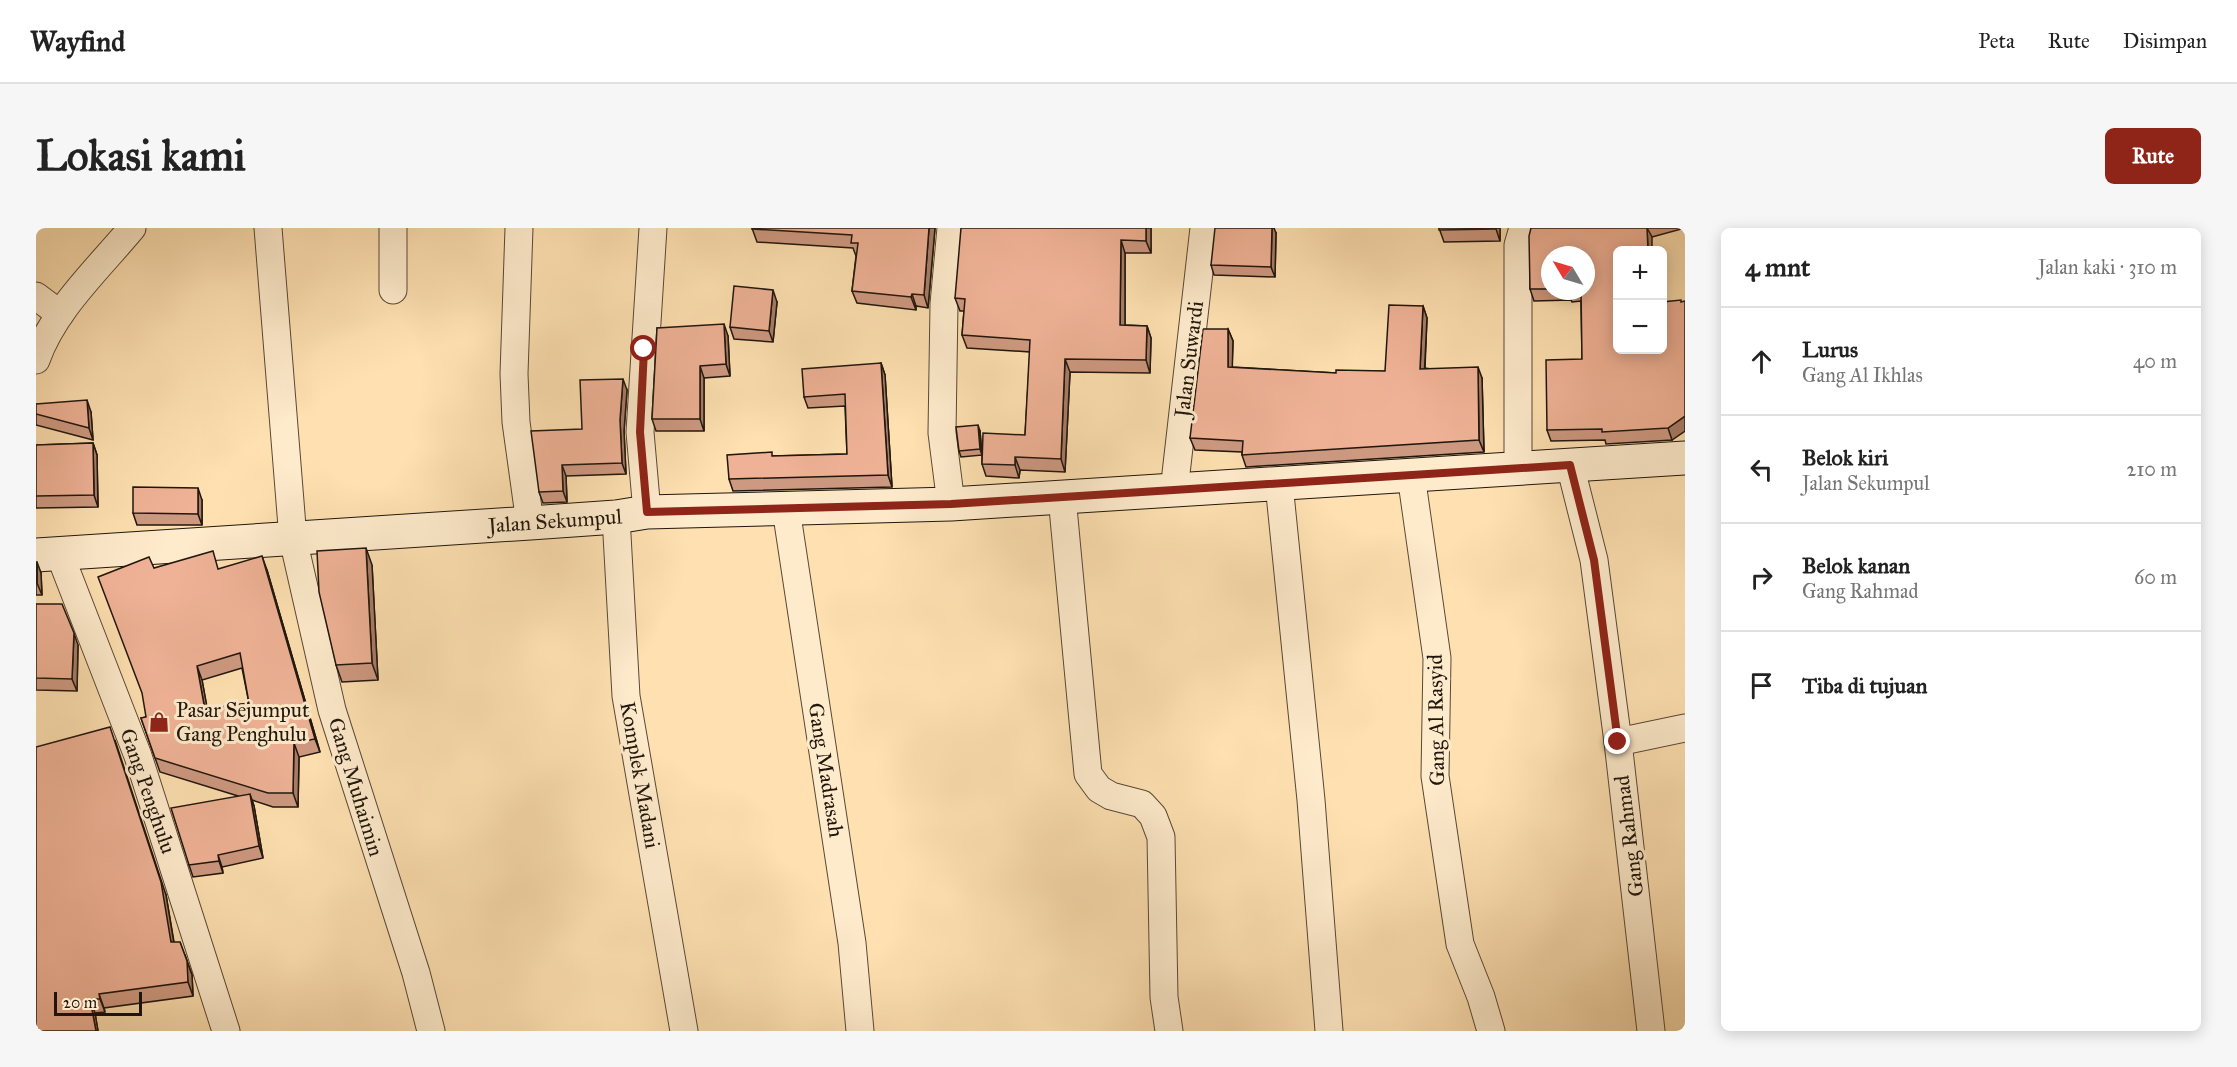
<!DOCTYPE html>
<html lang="id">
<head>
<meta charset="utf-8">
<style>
	body { margin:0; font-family:"IM FELL Great Primer",serif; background:#f6f6f6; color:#222 }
	.controls { position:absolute; right:18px; top:18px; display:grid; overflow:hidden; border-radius:9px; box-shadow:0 3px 15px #0003 }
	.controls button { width:54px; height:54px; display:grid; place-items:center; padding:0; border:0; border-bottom:2px solid #e0e0e0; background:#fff; color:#222; font:30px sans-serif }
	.compass { position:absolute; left:1505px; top:18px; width:54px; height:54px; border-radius:50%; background:#fff; box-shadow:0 3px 15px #0003; rotate:308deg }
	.scale { position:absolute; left:18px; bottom:15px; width:88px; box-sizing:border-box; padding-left:6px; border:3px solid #20160d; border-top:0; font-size:16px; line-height:21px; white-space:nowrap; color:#20160d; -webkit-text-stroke:4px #feebcc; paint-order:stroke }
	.stop { position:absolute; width:18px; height:18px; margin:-14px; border:4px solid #8f2418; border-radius:50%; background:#fff }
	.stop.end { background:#8f2418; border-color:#fff; box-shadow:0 2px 6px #0008 }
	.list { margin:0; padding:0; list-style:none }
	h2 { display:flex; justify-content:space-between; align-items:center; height:78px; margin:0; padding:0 24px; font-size:26px }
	h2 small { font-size:20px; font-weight:400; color:#767676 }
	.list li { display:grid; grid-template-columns:39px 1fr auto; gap:18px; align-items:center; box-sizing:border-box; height:108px; padding:0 24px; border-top:2px solid #e0e0e0 }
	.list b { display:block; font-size:22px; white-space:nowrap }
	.list p { margin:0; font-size:20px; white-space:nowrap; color:#767676 }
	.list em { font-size:20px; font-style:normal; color:#767676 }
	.icon { flex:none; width:33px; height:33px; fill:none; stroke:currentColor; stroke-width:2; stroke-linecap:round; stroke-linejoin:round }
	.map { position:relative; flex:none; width:1649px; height:803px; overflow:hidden; border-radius:9px }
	header { display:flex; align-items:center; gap:36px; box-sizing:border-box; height:84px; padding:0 30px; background:#fff; border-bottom:2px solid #e0e0e0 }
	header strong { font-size:28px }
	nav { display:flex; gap:33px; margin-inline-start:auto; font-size:21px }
	.intro { display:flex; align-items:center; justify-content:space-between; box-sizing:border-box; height:144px; padding:0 36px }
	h1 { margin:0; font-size:42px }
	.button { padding:15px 27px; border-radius:9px; background:#8f2418; color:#fff; font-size:21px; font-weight:700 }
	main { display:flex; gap:36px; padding:0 36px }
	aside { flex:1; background:#fff; border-radius:9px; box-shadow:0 3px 15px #0003 }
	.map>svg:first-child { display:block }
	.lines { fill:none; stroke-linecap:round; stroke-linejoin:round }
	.minor-casing { stroke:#584836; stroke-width:29 }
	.secondary-casing { stroke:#20160d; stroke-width:35 }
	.minor { stroke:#feebcc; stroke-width:27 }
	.secondary { stroke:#feebcc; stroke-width:33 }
	.wall { fill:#ce9981; stroke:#20160d; stroke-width:1.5; fill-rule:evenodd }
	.shaded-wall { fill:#a77d69; stroke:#20160d; stroke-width:1.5 }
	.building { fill:#efb296; stroke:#20160d; stroke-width:1.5; fill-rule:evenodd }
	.route { stroke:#8f2418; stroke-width:8 }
	.labels { text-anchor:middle; stroke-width:6; stroke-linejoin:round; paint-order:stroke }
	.street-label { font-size:21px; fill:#20160d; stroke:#feebcc }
	.poi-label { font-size:21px; fill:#20160d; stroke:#feebcc; text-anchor:start }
</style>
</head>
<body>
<header>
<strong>Wayfind</strong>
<nav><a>Peta</a><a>Rute</a><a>Disimpan</a></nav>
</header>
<div class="intro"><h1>Lokasi kami</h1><a class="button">Rute</a></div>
<main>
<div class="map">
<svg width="1649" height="803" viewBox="0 0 1649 803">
	<rect width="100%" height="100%" fill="#fee0b1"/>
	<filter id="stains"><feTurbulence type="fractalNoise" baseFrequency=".00333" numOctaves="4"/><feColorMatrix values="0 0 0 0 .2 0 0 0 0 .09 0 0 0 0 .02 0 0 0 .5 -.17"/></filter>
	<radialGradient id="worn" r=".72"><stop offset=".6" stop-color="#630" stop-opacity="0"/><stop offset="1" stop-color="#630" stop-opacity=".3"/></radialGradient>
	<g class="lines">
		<g class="minor-casing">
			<g id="minor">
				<path d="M 232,0 L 257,311 L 296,482 L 380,745 L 395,803"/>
				<path d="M 357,0 L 357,62"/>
				<path d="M 483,0 L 478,146 L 480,194 L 494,295"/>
				<path d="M 0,68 L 24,86"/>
				<path d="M 0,132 C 18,81 62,41 96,0"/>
				<path d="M 1534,237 L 1558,332 L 1582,514 L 1615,803"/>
				<path d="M 1482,241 L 1482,17 L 1487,0"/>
				<path d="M 1375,247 L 1401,430 L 1399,548 L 1424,716 L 1445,769 L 1455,803"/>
				<path d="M 1243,256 L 1275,572 L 1293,803"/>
				<path d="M 1138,263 L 1168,0"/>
				<path d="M 1026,269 L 1052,546 L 1063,561 L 1075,568 L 1106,576 L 1117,588 L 1125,609 L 1128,769 L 1133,803"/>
				<path d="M 915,276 L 906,205 L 908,76 L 915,0"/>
				<path d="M 750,281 L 816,715 L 824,803"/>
				<path d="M 611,284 L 604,204 L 617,0"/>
				<path d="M 580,289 L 590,468 L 648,803"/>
				<path d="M 24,327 L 102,528 L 190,803"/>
				<path d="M 1582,514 L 1649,500"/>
			</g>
		</g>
		<g class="secondary-casing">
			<path id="secondary" d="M 0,327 L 494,295 L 580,289 L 611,284 L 915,276 L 1649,230"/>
		</g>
		<use href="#minor" class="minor"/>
		<use href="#secondary" class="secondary"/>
	</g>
	<g class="wall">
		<path d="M 716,0 L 899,0 L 892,80 L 880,78 L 880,82 L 821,75 L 816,63 L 820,28 L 817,20 L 721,14 Z"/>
		<path d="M 1115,0 L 1115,25 L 1089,25 L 1089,97 L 1111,98 L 1115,110 L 1114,145 L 1034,144 L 1029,244 L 984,242 L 983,250 L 950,248 L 946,236 L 946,227 L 925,229 L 923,223 L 944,203 L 946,226 L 989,207 L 994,124 L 931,120 L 926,107 L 928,83 L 924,83 L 919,70 Z"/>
		<path d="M 1403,0 L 1464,0 L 1464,13 L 1408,14 Z"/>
		<path d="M 1495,0 L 1649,0 L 1616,9 L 1581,22 L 1626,122 L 1636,212 L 1570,216 L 1569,212 L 1515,213 L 1511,202 L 1546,131 L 1545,73 L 1536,74 L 1535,72 L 1498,73 L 1494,61 ZM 1514,27 L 1550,63 L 1514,63 Z"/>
		<path d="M 1240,5 L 1239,49 L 1178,47 L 1175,37 Z"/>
		<path d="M 741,74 L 737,114 L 698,111 L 694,99 Z"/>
		<path d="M 1387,78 L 1391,90 L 1389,140 L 1446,150 L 1448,224 L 1210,239 L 1206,227 L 1206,224 L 1159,222 L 1154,210 L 1192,101 L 1197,113 L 1196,139 L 1300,145 L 1349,143 Z"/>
		<path d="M 621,100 L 692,108 L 694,148 L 668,150 L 668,203 L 620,203 L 616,191 Z"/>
		<path d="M 845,135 L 849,147 L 856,259 L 697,263 L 693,251 L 737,228 L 811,226 L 809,178 L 772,180 L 768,169 Z"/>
		<path d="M 591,162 L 588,203 L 590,246 L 530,248 L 531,274 L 507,275 L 503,264 L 546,201 Z"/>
		<path d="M 0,176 L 55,184 L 57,212 L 0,197 Z"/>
		<path d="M 57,215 L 61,227 L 62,279 L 0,280 L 0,217 Z"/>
		<path d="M 166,272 L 166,297 L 101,297 L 97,285 Z"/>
		<path d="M 0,334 L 5,345 L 6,367 L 0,367 Z"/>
		<path d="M 336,337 L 342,452 L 306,454 L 300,437 Z"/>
		<path d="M 118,340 L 231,342 L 284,524 L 263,529 L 262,579 L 237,579 L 216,572 L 218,578 L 227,630 L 186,639 L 187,645 L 157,649 L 153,637 L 202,568 L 124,544 L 105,490 L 110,489 ZM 206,440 L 213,475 L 171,481 L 166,452 Z"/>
		<path d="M 0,376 L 42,417 L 41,463 L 0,462 Z"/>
		<path d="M 130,667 L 138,714 L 149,727 L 156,747 L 157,768 L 68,780 L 69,784 L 59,785 L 62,803 L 0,803 Z"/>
	</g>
	<g class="shaded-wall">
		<path d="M 893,0 L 899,0 L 892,80 L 888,67 Z"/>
		<path d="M 1110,0 L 1115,0 L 1115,25 L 1110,13 Z"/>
		<path d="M 1236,0 L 1238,0 L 1240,5 L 1239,49 L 1235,39 Z"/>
		<path d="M 1460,0 L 1464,0 L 1464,13 L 1460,1 Z"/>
		<path d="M 1611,0 L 1616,9 L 1616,22 L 1612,22 Z"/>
		<path d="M 1085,12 L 1089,25 L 1089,110 L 1084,97 Z"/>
		<path d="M 737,62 L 741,74 L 737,114 L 733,103 Z"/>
		<path d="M 876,66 L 880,78 L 880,82 L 875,69 Z"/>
		<path d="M 1387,78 L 1391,90 L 1388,152 L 1384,141 Z"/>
		<path d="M 688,96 L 692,108 L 694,148 L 690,136 Z"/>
		<path d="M 1111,98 L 1115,110 L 1114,145 L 1110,132 Z"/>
		<path d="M 1192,101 L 1197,113 L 1196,151 L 1192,139 Z"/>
		<path d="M 1029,131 L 1034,144 L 1029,244 L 1025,231 Z"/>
		<path d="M 845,135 L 849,147 L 856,259 L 852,247 Z"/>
		<path d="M 664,138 L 668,150 L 668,203 L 664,191 Z"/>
		<path d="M 1442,139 L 1446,150 L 1448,224 L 1443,212 Z"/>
		<path d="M 587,151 L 591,162 L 588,203 L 590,246 L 586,235 L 584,192 Z"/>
		<path d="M 51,172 L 55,184 L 57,212 L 53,200 Z"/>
		<path d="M 1649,188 L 1649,203 L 1636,212 L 1632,200 Z"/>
		<path d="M 942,197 L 944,203 L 946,227 L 944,221 Z"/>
		<path d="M 57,215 L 61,227 L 62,279 L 58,267 Z"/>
		<path d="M 979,229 L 984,242 L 983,250 L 979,237 Z"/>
		<path d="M 526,237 L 530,248 L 531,274 L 527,263 Z"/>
		<path d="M 162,260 L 166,272 L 166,297 L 162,286 Z"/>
		<path d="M 330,320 L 336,337 L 342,452 L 336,435 Z"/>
		<path d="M 226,328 L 231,342 L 284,524 L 279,511 Z"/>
		<path d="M 1,334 L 5,345 L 6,367 L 1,355 Z"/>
		<path d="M 38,405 L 42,417 L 41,463 L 36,451 Z"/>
		<path d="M 161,438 L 166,452 L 174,495 L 169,482 Z"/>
		<path d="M 79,512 L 130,667 L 140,728 L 135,714 Z"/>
		<path d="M 258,515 L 263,529 L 262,579 L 257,565 Z"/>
		<path d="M 214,566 L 218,578 L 227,630 L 223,618 Z"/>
		<path d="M 182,627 L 186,639 L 187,645 L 183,633 Z"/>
		<path d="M 144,714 L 156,747 L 157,768 L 152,754 Z"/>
		<path d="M 63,766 L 68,780 L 69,784 L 64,771 Z"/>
		<path d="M 54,771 L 59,785 L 62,803 L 60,803 Z"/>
	</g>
	<g class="building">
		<path d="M 716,0 L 893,0 L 888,67 L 876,66 L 875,69 L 816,63 L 822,15 L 815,15 L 816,7 L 716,1 Z"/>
		<path d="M 925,0 L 1110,0 L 1110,13 L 1085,12 L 1084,97 L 1111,98 L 1110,132 L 1029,131 L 1025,231 L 979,229 L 979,237 L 946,236 L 947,205 L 989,207 L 994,112 L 926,107 L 929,71 L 919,70 Z"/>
		<path d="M 1179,0 L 1236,0 L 1235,39 L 1175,37 Z"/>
		<path d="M 1403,0 L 1460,0 L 1460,1 L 1403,2 Z"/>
		<path d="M 1495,0 L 1611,0 L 1612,22 L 1581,22 L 1581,122 L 1626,122 L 1626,74 L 1645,72 L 1645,74 L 1649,73 L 1649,188 L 1632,200 L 1566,204 L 1566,201 L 1511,202 L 1510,132 L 1546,131 L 1545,63 L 1550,63 L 1550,27 L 1514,27 L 1514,61 L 1494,61 L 1493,8 Z"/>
		<path d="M 698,58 L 737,62 L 733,103 L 694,99 Z"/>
		<path d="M 1353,77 L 1387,78 L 1384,141 L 1442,139 L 1443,212 L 1206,227 L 1207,213 L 1154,210 L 1167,101 L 1192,101 L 1192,139 L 1300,145 L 1300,142 L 1349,143 Z"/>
		<path d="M 688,96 L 690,136 L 664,138 L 664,191 L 616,191 L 621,100 Z"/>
		<path d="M 845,135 L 852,247 L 693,251 L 691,227 L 736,224 L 736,228 L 811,226 L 809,166 L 768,169 L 766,141 Z"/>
		<path d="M 587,151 L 584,192 L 586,235 L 526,237 L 527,263 L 503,264 L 495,203 L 546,201 L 544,152 Z"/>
		<path d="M 51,172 L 53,200 L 0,186 L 0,176 Z"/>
		<path d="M 942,197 L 944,221 L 923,223 L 920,199 Z"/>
		<path d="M 57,215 L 58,267 L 0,268 L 0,217 Z"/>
		<path d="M 97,259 L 162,260 L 162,286 L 97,285 Z"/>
		<path d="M 330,320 L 336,435 L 300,437 L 283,364 L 281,323 Z"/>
		<path d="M 177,323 L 182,341 L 226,328 L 279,511 L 258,515 L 257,565 L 232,565 L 119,530 L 105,490 L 110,489 L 106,465 L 62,349 L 113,329 L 118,340 ZM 204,425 L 213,475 L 169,482 L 161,438 Z"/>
		<rect x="0" y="334" width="1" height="21"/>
		<path d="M 0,376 L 26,376 L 38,405 L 36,451 L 0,450 Z"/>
		<path d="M 74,499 L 125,654 L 135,714 L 144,714 L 151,733 L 152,754 L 63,766 L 64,771 L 54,771 L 60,803 L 0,803 L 0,519 Z"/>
		<path d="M 214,566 L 223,618 L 182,627 L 183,633 L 153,637 L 135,580 Z"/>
	</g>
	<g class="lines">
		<path class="route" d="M 608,121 L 604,204 L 611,284 L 915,276 L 1534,237 L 1558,332 L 1582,514"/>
	</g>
	<defs>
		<g id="shop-bare" transform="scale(1.62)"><path d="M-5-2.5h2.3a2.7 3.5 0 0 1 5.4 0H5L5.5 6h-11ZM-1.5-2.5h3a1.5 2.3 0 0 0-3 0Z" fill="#8f2418" stroke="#feebcc" stroke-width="2.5" paint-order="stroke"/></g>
	</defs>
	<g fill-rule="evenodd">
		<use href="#shop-bare" x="123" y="494"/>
	</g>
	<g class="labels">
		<g class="street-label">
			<text transform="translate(1153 131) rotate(-83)" y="7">Jalan Suwardi</text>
			<text transform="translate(519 293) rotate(-4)" y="7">Jalan Sekumpul</text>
			<text transform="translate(1400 492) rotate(-91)" y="7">Gang Al Rasyid</text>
			<text transform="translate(790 542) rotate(81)" y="7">Gang Madrasah</text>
			<text transform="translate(604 547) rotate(80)" y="7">Komplek Madani</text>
			<text transform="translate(320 559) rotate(73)" y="7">Gang Muhaimin</text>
			<text transform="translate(112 563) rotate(71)" y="7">Gang Penghulu</text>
			<text transform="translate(1593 608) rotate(-97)" y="7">Gang Rahmad</text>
		</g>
		<g class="poi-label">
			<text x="140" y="489">Pasar Sejumput<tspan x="140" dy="24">Gang Penghulu</tspan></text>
		</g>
	</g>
	<rect width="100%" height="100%" filter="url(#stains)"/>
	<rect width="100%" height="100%" fill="url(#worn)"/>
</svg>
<div class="controls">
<button>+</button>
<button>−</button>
</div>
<svg class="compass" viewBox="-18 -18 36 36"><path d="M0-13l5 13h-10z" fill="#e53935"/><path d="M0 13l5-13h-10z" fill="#767676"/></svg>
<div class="scale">20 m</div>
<div class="stop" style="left:608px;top:121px"></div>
<div class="stop end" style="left:1582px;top:514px"></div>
</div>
<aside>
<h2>4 mnt<small>Jalan kaki · 310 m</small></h2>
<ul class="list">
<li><svg class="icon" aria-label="ahead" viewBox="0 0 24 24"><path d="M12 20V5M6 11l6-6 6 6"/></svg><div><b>Lurus</b><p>Gang Al Ikhlas</p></div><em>40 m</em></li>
<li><svg class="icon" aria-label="left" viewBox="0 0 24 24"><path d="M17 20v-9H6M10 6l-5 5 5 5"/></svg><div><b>Belok kiri</b><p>Jalan Sekumpul</p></div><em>210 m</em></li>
<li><svg class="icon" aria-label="right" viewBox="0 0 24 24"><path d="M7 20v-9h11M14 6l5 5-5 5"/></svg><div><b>Belok kanan</b><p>Gang Rahmad</p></div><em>60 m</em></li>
<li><svg class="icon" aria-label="arrive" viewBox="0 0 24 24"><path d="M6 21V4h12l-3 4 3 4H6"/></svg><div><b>Tiba di tujuan</b></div></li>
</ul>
</aside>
</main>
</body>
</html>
